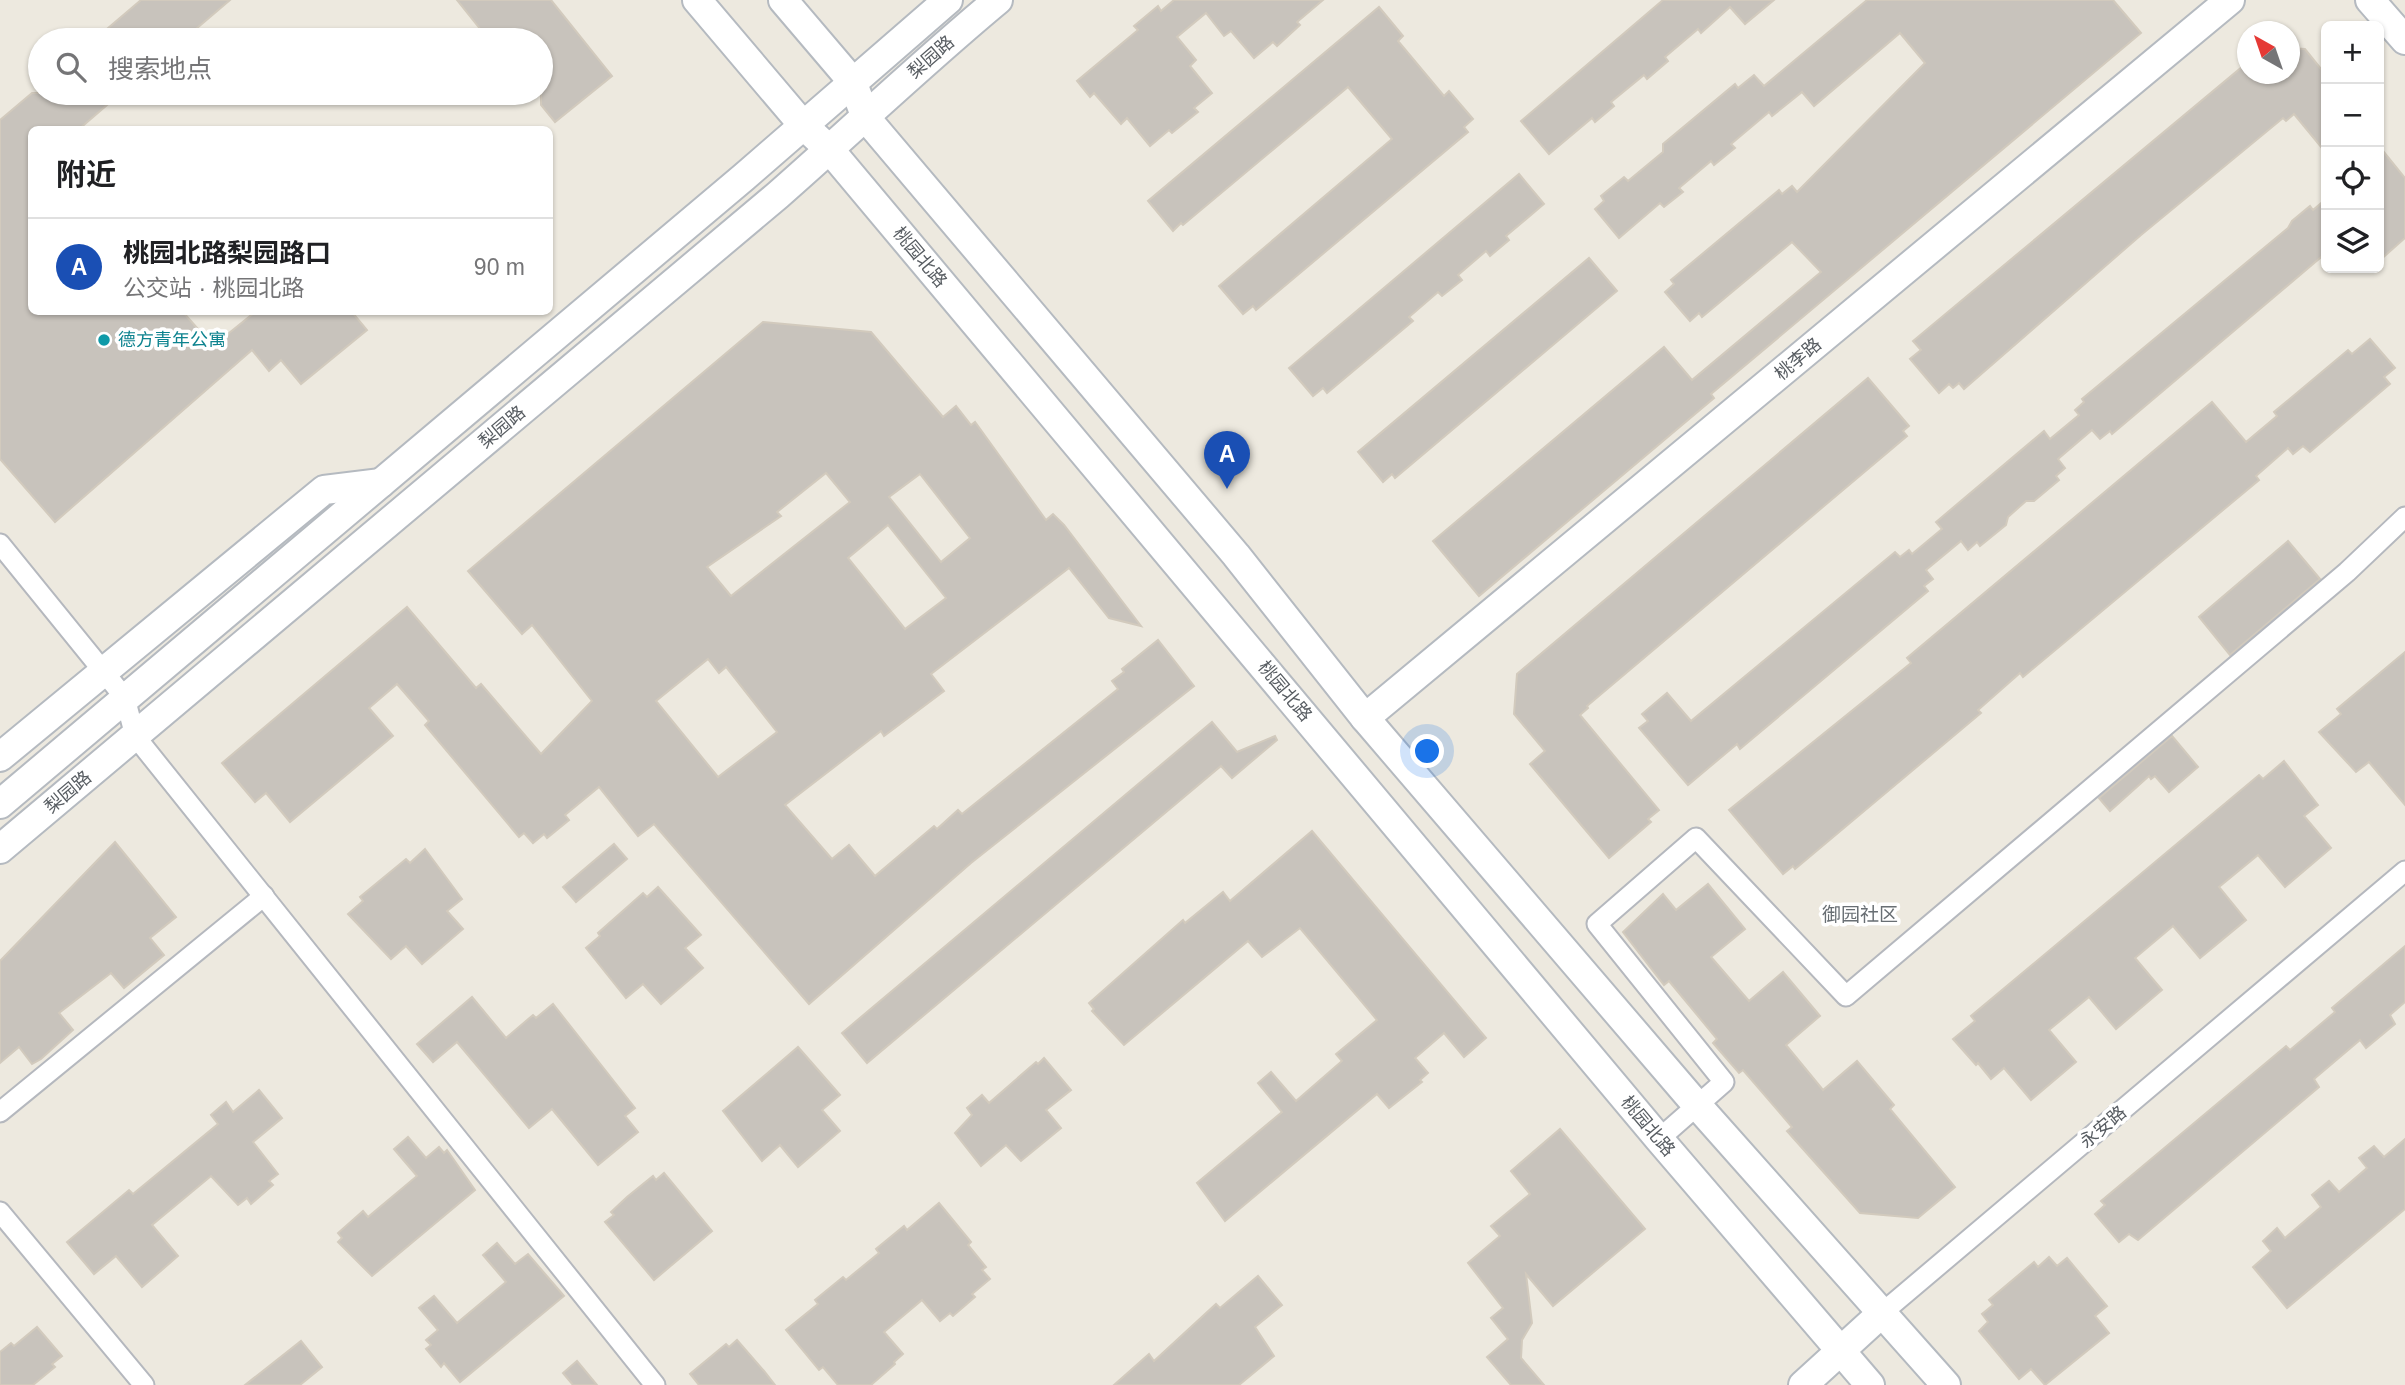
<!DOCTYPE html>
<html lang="zh">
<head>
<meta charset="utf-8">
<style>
	body { margin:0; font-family:Helvetica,"Noto Sans SC",sans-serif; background:#f2f2f2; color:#202124 }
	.controls { position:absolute; right:21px; top:21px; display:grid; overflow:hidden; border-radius:10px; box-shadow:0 2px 5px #0004 }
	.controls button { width:63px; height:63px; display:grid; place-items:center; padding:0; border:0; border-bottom:2px solid #e0e0e0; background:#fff; color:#202124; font:35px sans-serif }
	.compass { position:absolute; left:2237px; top:21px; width:63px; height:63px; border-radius:50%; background:#fff; box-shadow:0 2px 5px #0004; rotate:320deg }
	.you { position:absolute; left:1428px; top:752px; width:24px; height:24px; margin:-18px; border:5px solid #fff; border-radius:50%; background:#1a73e8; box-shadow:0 0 0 10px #1a73e833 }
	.badge { display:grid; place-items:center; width:46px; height:46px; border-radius:50%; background:#ea580c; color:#fff; font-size:23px; font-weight:700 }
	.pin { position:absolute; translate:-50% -58px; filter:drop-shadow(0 2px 4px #0008) }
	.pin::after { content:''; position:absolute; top:37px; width:24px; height:21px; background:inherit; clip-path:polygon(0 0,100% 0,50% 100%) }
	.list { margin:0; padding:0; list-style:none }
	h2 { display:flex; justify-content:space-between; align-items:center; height:91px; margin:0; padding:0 28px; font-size:30px }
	h2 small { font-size:23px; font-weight:400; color:#757577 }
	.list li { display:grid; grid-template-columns:46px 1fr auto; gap:21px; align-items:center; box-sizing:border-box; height:98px; padding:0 28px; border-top:2px solid #e0e0e0 }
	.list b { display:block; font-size:26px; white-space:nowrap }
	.list p { margin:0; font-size:23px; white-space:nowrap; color:#757577 }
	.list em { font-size:23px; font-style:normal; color:#757577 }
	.icon { flex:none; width:38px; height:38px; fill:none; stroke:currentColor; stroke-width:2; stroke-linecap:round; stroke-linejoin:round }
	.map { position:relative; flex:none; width:2405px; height:1385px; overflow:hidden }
	.search { position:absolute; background:#fff; box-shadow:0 2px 5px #0004; left:28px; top:28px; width:525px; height:77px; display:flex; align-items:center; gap:18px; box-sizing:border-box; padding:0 24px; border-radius:38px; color:#757577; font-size:26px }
	.panel { position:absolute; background:#fff; box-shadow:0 2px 5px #0004; left:28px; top:126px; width:525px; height:189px; border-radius:10px }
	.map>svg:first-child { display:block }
	.building { fill:#c8c3bc; stroke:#d2cabd; stroke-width:2; fill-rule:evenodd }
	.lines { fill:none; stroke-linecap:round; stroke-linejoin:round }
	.street-casing { stroke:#b5b8be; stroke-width:23 }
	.secondary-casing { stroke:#b5bac0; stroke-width:32 }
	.street { stroke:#fff; stroke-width:19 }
	.secondary { stroke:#fff; stroke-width:28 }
	.culture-dot { fill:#0f9aa8; stroke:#fff; stroke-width:2.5 }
	.labels { text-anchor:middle; stroke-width:7; stroke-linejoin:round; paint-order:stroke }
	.street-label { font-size:18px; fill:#585d62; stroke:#fff }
	.culture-label { font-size:18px; fill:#0d838f; stroke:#fff; text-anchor:start }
	.neighbourhood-label { font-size:19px; fill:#696f74; stroke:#fff }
</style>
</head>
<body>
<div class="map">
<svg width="2405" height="1385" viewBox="0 0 2405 1385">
	<rect width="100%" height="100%" fill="#ede9df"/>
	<g class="building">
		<path d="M 141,0 L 230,0 L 183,40 L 94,40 Z"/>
		<path d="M 457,0 L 551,0 L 612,76 L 555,122 L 541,105 L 541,40 L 489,40 Z"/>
		<path d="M 1174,0 L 1323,0 L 1297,22 L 1300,25 L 1277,46 L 1273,42 L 1254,58 L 1231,31 L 1224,36 L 1206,13 L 1177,37 L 1196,60 L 1190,66 L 1212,93 L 1194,108 L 1198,112 L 1172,133 L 1169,130 L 1150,146 L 1127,118 L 1121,124 L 1094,93 L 1090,97 L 1077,81 L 1138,30 L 1134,26 L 1158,6 L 1161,11 Z"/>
		<path d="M 1663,0 L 1774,0 L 1745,24 L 1730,7 L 1701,33 L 1698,29 L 1665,57 L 1668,61 L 1647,79 L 1644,75 L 1611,102 L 1614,106 L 1595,122 L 1592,118 L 1549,154 L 1521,121 Z"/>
		<path d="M 1867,0 L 2113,0 L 2141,33 L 1711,394 L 1714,398 L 1479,596 L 1433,541 L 1664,347 L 1692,380 L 1821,272 L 1792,242 L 1702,317 L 1699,313 L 1690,321 L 1665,292 L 1674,284 L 1671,280 L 1779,190 L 1782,194 L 1792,186 L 1797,192 L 1925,63 L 1900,33 L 1814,106 L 1802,92 L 1772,116 L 1769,112 L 1731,144 L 1735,148 L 1714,165 L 1711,161 L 1679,188 L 1683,192 L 1664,207 L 1660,203 L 1619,238 L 1595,209 L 1604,201 L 1601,196 L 1624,177 L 1628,181 L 1663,152 L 1663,144 L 1735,84 L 1738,88 L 1754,75 L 1764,86 Z"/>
		<path d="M 1379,7 L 1403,36 L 1398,41 L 1444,96 L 1449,91 L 1473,119 L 1464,127 L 1468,132 L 1256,310 L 1253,306 L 1243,314 L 1219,286 L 1392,139 L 1348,87 L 1183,225 L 1181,223 L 1173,231 L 1148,201 Z"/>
		<path d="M 2290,48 L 2305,49 L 2326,75 L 2326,153 L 2294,114 L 2286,121 L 2283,118 L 2141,235 L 1964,389 L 1959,383 L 1953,388 L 1949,384 L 1939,393 L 1910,359 L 1921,350 L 1913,341 L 2248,62 L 2248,74 L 2290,74 Z"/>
		<path d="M 32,93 L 121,93 L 78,130 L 32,130 L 32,312 L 183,312 L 213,346 L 255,312 L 352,312 L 367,330 L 301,384 L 281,360 L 269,371 L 252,350 L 55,522 L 0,459 L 0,120 Z"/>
		<path d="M 2379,146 L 2405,178 L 2405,238 L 2379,261 Z"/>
		<path d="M 1519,174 L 1544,204 L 1506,236 L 1509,240 L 1490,256 L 1486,251 L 1458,275 L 1462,280 L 1442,296 L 1438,292 L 1409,317 L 1413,321 L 1327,393 L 1323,388 L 1313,396 L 1289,368 Z"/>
		<path d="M 2326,199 L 2326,253 L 2112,434 L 2110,431 L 2100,439 L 2092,430 L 2058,459 L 2065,468 L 2056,476 L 2059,480 L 2034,501 L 2026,501 L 2008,517 L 2006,525 L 1980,546 L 1977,542 L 1968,550 L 1961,541 L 1926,570 L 1933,579 L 1924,586 L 1928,591 L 1740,749 L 1737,744 L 1688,785 L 1639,728 L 1648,721 L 1642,714 L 1667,693 L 1691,721 L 1895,552 L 1900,557 L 1909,550 L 1912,554 L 1942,529 L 1936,522 L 2044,431 L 2050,439 L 2079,415 L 2075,410 L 2084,402 L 2082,399 L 2288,228 L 2292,221 L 2310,206 L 2313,210 Z"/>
		<path d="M 1589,258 L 1617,291 L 1395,478 L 1392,474 L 1383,482 L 1358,452 Z"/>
		<path d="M 763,322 L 871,332 L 943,417 L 956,406 L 971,425 L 975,422 L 1046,520 L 1053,514 L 1064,525 L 1141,626 L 1109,618 L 1069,568 L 931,674 L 944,691 L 884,736 L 881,731 L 785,805 L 832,859 L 849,845 L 875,876 L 934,826 L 937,829 L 958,810 L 962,814 L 1118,689 L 1112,681 L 1124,672 L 1122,669 L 1158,640 L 1194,686 L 971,863 L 809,1004 L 654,824 L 638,836 L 599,787 L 565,815 L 569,820 L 547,838 L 544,834 L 533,843 L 524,833 L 519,837 L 425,725 L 429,721 L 397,684 L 369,708 L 393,736 L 290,822 L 266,793 L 255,802 L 222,763 L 407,607 L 476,688 L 481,684 L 541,754 L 592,701 L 532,625 L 522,634 L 468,571 ZM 826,473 L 850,502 L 731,596 L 707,567 L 781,516 L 777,512 ZM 920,474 L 970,538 L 941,562 L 889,497 ZM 888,525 L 946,598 L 905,629 L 848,558 ZM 708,659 L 719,673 L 726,667 L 777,732 L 718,777 L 656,701 Z"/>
		<path d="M 2370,339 L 2395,368 L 2384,377 L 2390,384 L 2310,452 L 2303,446 L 2293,454 L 2288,448 L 2256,476 L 2259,480 L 2023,677 L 2020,673 L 1978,710 L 1981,713 L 1795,869 L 1793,866 L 1783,874 L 1729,810 L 1911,663 L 1907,658 L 2212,402 L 2246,442 L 2277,416 L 2274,412 L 2348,350 L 2352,354 Z"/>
		<path d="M 1868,378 L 1909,426 L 1903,431 L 1907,436 L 1587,706 L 1588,708 L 1580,715 L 1659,810 L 1648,819 L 1651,822 L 1609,858 L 1530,764 L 1545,751 L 1514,714 L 1517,674 Z"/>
		<path d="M 2288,541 L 2320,579 L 2230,655 L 2199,617 Z"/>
		<path d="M 2405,652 L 2405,805 L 2369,762 L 2356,772 L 2319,732 L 2341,714 L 2337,709 Z"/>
		<path d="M 1212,722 L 1237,752 L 1275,736 L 1277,740 L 1232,778 L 1221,766 L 867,1063 L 842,1033 Z"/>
		<path d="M 2172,736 L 2198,767 L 2169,792 L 2155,776 L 2151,779 L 2149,776 L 2110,811 L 2099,798 Z"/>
		<path d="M 2284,761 L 2318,805 L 2304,816 L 2331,848 L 2285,887 L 2258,855 L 2219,887 L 2246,920 L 2200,958 L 2173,926 L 2135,958 L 2162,990 L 2116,1029 L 2089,997 L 2049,1030 L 2076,1062 L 2031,1100 L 2004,1068 L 1991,1079 L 1978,1063 L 1976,1065 L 1953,1039 L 1975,1021 L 1971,1016 L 2259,775 L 2263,779 Z"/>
		<path d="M 1312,831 L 1486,1038 L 1464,1057 L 1444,1033 L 1415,1058 L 1428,1073 L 1420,1080 L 1422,1082 L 1389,1108 L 1377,1094 L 1225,1221 L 1197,1183 L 1282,1112 L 1258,1083 L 1271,1072 L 1296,1101 L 1342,1061 L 1336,1054 L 1377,1020 L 1300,928 L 1262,957 L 1248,941 L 1124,1045 L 1092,1011 L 1094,1009 L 1089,1003 L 1183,920 L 1185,923 L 1223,892 L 1230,901 Z"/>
		<path d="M 115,842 L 176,917 L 150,938 L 164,955 L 124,988 L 111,973 L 59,1013 L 73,1030 L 41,1059 L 32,1064 L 19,1047 L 0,1063 L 0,961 Z"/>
		<path d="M 614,844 L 627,859 L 576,902 L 563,887 Z"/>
		<path d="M 425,849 L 462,899 L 447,911 L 463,929 L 422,964 L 406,946 L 391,959 L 348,914 L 363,901 L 360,897 L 406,859 L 410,863 Z"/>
		<path d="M 1708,884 L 1745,929 L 1711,957 L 1749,1001 L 1783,972 L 1820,1016 L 1786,1045 L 1823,1090 L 1857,1061 L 1894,1105 L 1890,1109 L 1955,1187 L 1918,1218 L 1860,1213 L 1787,1131 L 1792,1127 L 1743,1070 L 1739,1073 L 1713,1043 L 1717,1039 L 1669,981 L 1664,985 L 1623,932 L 1663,894 L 1676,910 Z"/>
		<path d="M 658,887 L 701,935 L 685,948 L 703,968 L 661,1004 L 643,984 L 626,998 L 586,948 L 600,936 L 598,933 L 643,893 L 647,897 Z"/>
		<path d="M 2405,946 L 2405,1002 L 2390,1015 L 2395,1024 L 2366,1048 L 2360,1040 L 2314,1079 L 2319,1087 L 2138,1240 L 2129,1234 L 2119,1242 L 2095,1214 L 2105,1205 L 2101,1201 L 2286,1046 L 2290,1050 L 2335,1012 L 2332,1008 Z"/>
		<path d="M 472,997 L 506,1038 L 533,1015 L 536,1018 L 553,1004 L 635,1108 L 625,1116 L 638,1132 L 598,1165 L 552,1109 L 529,1128 L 457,1042 L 433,1062 L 417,1044 Z"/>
		<path d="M 798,1047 L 840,1095 L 822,1110 L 840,1131 L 798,1167 L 780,1145 L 762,1161 L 723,1111 Z"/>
		<path d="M 1044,1058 L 1071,1090 L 1046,1110 L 1061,1128 L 1021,1161 L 1006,1145 L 981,1166 L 955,1133 L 972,1115 L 967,1108 L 982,1095 L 989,1103 L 1036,1062 L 1038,1064 Z"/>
		<path d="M 259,1090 L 282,1118 L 253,1142 L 278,1174 L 269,1181 L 273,1185 L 251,1204 L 247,1198 L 238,1205 L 211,1176 L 152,1225 L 178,1256 L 163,1269 L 142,1287 L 116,1256 L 94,1274 L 67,1242 L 129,1190 L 133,1194 L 218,1124 L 211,1115 L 226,1102 L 233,1112 Z"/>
		<path d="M 1560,1129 L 1645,1229 L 1553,1306 L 1526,1274 L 1532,1323 L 1522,1340 L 1521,1358 L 1544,1385 L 1511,1385 L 1487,1357 L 1508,1339 L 1491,1318 L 1503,1308 L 1468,1263 L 1500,1236 L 1491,1226 L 1530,1194 L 1511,1171 Z"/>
		<path d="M 408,1137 L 426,1158 L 439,1147 L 444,1153 L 447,1150 L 475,1190 L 372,1276 L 338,1242 L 342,1238 L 338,1233 L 363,1211 L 368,1217 L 417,1176 L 394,1149 Z"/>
		<path d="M 2405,1139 L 2405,1209 L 2287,1308 L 2253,1267 L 2271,1251 L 2263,1241 L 2277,1228 L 2285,1238 L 2321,1207 L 2312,1195 L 2329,1181 L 2339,1192 L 2367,1168 L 2359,1158 L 2374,1146 L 2384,1157 Z"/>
		<path d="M 664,1173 L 712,1231 L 654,1280 L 605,1222 L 614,1215 L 611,1212 L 627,1197 L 653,1176 L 656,1180 Z"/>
		<path d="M 939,1203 L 971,1242 L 968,1245 L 986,1267 L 982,1270 L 990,1279 L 972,1294 L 975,1297 L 953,1316 L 950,1313 L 940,1321 L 922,1300 L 884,1332 L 903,1354 L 894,1362 L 895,1364 L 871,1385 L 838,1385 L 823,1367 L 819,1370 L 786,1330 L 818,1304 L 815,1300 L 843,1277 L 846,1280 L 879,1253 L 876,1249 L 904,1226 L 907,1230 Z"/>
		<path d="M 497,1243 L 515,1264 L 528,1254 L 564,1296 L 460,1382 L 444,1363 L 441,1367 L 426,1349 L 431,1345 L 426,1340 L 438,1330 L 419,1308 L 434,1296 L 457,1323 L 506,1282 L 483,1255 Z"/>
		<path d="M 2049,1257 L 2057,1266 L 2067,1258 L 2107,1306 L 2095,1316 L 2109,1333 L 2045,1385 L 2031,1369 L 2019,1379 L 1979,1331 L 1988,1322 L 1982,1314 L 1993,1305 L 1989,1300 L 2034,1262 L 2038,1267 Z"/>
		<path d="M 1258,1276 L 1282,1305 L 1255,1327 L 1274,1356 L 1239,1385 L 1114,1385 L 1149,1354 L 1154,1361 L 1216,1304 L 1220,1308 Z"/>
		<path d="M 37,1327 L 62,1356 L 52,1364 L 55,1367 L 33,1385 L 0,1385 L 0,1352 L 11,1343 L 14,1346 Z"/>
		<path d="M 737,1340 L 764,1371 L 775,1385 L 699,1385 L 690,1374 L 726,1344 L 729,1347 Z"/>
		<path d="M 301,1341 L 322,1367 L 300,1385 L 245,1385 Z"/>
		<path d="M 577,1361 L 597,1385 L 573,1385 L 563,1373 Z"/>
	</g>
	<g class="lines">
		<g class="street-casing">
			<g id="street">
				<path d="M 0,544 L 125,698 L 135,736 L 655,1385"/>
				<path d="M 0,1112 L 264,896"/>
				<path d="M 1659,1139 L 1724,1082 L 1597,924 L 1696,838 L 1846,996 L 2347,572 L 2405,517"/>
				<path d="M 0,1212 L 144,1385"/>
				<path d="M 1882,1313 L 2405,871"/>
			</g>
		</g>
		<g class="secondary-casing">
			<g id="secondary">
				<path d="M 697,0 L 803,125 L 830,150 L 1659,1139 L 1870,1385"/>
				<path d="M 783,0 L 852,81 L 866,118 L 1236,555 L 1365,718 L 1689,1096 L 1946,1385"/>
				<path d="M 2370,0 L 2405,40"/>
				<path d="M 1365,718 L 2230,0"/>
				<path d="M 0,757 L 324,490 L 381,483"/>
				<path d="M 0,804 L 744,177 L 948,0"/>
				<path d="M 0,849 L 778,195 C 852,130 922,63 998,0"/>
				<path d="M 1803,1385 L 1882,1313"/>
			</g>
		</g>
		<use href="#street" class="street"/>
		<use href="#secondary" class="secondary"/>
	</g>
	<circle class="culture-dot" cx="104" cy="340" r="7"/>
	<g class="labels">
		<g class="street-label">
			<text transform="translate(931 57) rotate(-41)" y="6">梨园路</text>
			<text transform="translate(920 257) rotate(50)" y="6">桃园北路</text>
			<text transform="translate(1798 359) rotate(-40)" y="6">桃李路</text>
			<text transform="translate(502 427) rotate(-40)" y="6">梨园路</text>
			<text transform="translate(1285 691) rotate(50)" y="6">桃园北路</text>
			<text transform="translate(68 792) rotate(-40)" y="6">梨园路</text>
			<text transform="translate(1648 1126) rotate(50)" y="6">桃园北路</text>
			<text transform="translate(2103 1127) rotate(-40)" y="6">永安路</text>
		</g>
		<g class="culture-label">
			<text x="118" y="346">德方青年公寓</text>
		</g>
		<g class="neighbourhood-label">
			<text x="1860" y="921">御园社区</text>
		</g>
	</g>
</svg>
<div class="controls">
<button>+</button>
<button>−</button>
<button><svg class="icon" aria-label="locate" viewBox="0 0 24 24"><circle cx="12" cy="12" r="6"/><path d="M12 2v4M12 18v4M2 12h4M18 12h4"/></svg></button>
<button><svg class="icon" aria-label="layers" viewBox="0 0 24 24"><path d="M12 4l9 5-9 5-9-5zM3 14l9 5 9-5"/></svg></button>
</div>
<svg class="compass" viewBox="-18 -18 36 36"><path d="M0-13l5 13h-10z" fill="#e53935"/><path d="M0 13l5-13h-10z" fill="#757577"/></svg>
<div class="you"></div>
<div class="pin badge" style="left:1227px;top:489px;background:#1a4fb4">A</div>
<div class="search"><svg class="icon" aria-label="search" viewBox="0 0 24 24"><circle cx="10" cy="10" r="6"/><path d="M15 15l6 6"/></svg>搜索地点</div>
<section class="panel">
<h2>附近<small></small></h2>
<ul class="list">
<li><span class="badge" style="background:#1a4fb4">A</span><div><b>桃园北路梨园路口</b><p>公交站 · 桃园北路</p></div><em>90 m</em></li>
</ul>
</section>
</div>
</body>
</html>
